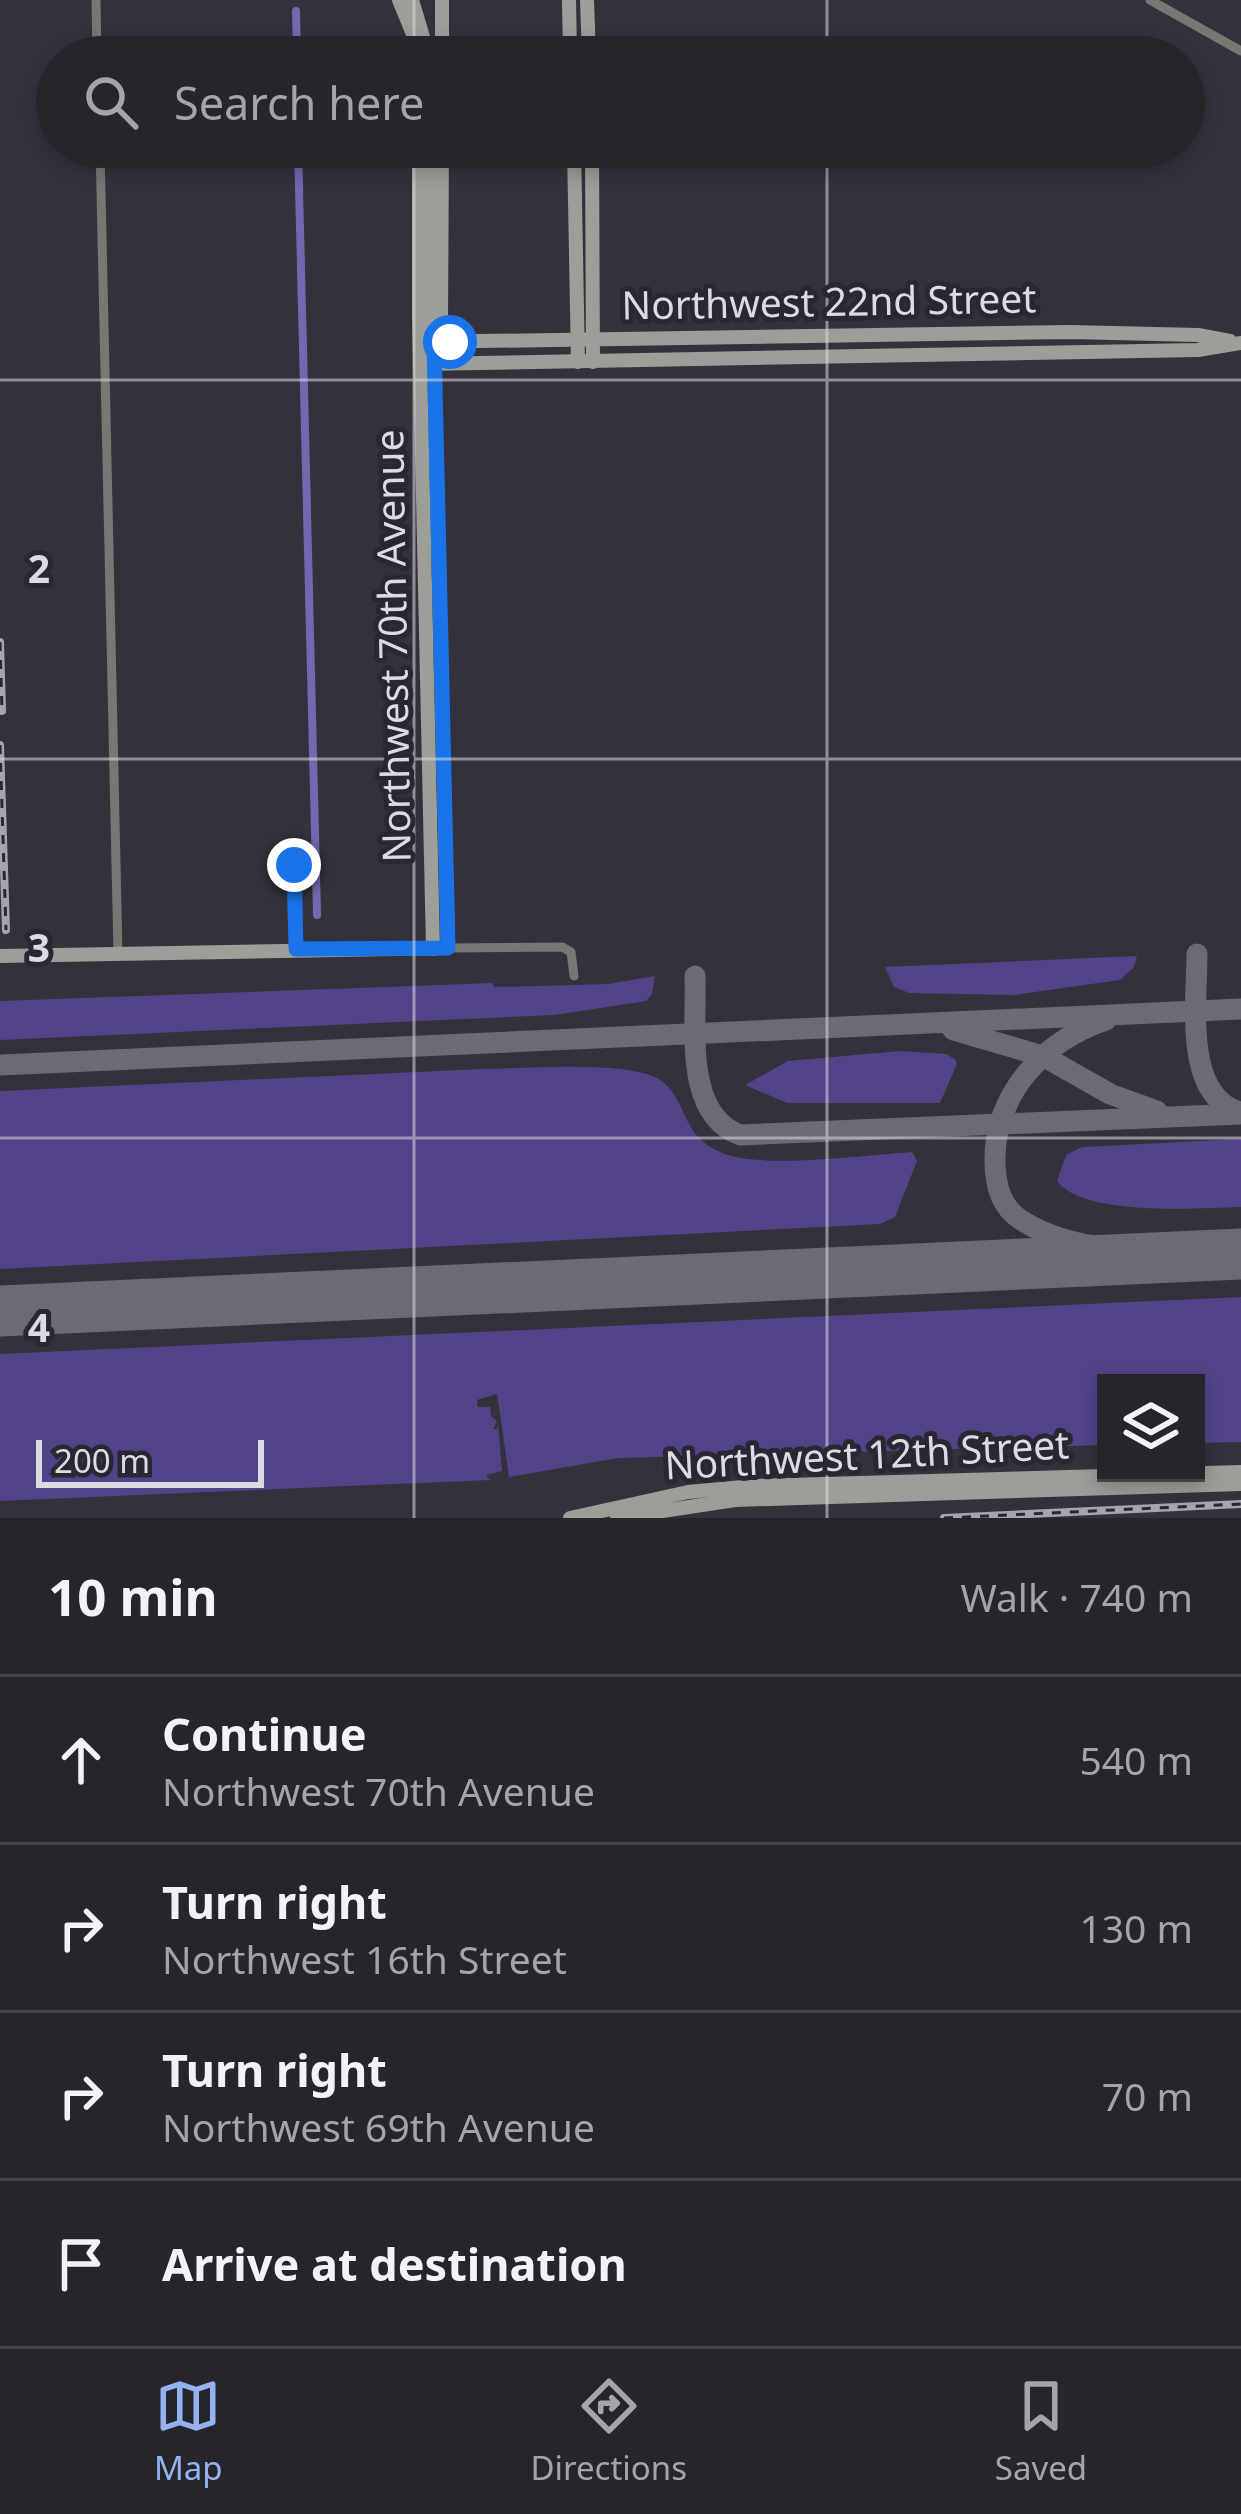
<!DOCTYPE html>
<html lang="en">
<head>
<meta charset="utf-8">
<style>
	body { margin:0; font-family:"Noto Sans",sans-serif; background:#323138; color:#f1f3f6 }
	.controls { position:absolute; right:36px; bottom:36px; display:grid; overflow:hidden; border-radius:0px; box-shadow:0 6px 18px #0003 }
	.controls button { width:108px; height:108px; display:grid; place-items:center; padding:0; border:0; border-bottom:3px solid #424248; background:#26252c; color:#f1f3f6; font:60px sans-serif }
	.scale { position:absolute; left:36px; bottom:30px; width:228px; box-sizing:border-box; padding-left:12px; border:6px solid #dcdbe2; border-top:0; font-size:33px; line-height:42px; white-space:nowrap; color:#dcdbe2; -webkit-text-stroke:9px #292731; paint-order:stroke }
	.stop { position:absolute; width:36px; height:36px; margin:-27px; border:9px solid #1a73e8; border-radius:50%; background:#fff }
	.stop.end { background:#1a73e8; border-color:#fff; box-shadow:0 3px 12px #0008 }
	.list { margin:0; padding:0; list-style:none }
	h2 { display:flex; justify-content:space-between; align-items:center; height:156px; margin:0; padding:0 48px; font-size:51px }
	h2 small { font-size:39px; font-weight:400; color:#a4a5a9 }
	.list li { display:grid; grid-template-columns:78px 1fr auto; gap:36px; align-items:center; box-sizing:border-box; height:168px; padding:0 48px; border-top:3px solid #424248 }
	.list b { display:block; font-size:45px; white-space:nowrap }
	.list p { margin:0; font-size:39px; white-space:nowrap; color:#a4a5a9 }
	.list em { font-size:39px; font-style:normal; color:#a4a5a9 }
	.icon { flex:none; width:66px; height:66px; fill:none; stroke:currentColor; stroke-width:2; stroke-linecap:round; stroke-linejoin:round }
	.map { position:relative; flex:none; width:1241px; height:1518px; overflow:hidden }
	.search { position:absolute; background:#26252c; box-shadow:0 6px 18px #0003; left:36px; right:36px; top:36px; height:132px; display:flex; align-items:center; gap:30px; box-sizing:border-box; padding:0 42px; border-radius:66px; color:#a4a5a9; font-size:45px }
	.sheet { height:828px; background:#26252c }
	nav { display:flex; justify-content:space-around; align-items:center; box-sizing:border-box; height:168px; border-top:3px solid #424248; background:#26252c; font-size:33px; color:#a4a5a9 }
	nav a { display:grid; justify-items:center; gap:6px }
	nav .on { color:#95b2f1 }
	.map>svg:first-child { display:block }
	.grass { fill:#534388 }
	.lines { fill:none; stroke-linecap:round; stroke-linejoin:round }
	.canal { stroke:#7566b0; stroke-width:8 }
	.taxiway { stroke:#6c6a74; stroke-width:21 }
	.runway { stroke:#6c6a74; stroke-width:51 }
	.street { stroke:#767873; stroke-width:9 }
	.secondary { stroke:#9b9f97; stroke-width:14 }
	.rail-casing { stroke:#a6a4ac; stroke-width:8 }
	.rail { stroke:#292731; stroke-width:3; stroke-dasharray:9; stroke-linecap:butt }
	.route { stroke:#1a73e8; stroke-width:15 }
	.grid { fill:none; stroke:#dcdbe2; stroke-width:3; stroke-opacity:0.55 }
	.labels { text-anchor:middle; stroke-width:10; stroke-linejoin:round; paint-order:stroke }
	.street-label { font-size:39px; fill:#dcdbe2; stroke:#292731 }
	.grid-label { font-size:39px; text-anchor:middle; font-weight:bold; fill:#dcdbe2; stroke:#292731; stroke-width:10; stroke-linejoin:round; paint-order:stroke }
</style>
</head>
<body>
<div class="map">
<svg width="1241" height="1518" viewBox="0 0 1241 1518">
	<rect width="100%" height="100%" fill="#33313b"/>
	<g class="grass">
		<path d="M 1137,956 L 1134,967 L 1120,980 L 1015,995 L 909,993 L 894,987 L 885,967 Z"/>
		<path d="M 655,976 L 652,994 L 646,1001 L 555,1015 L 0,1040 L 0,1001 L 493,983 L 494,987 L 608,984 Z"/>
		<path d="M 900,1051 L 946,1054 L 955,1059 L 957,1064 L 940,1103 L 787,1103 L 745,1085 L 788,1061 Z"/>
		<path d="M 482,1069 C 522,1069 636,1059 663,1082 C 688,1103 681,1135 720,1152 C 759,1170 865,1155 912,1152 L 917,1161 L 895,1217 L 880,1224 L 0,1269 L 0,1091 Z"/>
		<path d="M 1241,1139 L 1241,1207 C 1198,1208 1084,1217 1057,1181 L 1066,1155 L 1082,1147 Z"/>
		<path d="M 1241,1297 L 1241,1442 L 1196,1443 L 1196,1383 L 1106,1383 L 1106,1445 L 618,1458 L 509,1477 L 497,1394 L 477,1400 L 478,1407 L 490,1407 L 491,1416 L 497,1421 L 493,1429 L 497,1429 L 498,1423 L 502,1471 L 486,1475 L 490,1480 L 0,1501 L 0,1354 Z"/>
	</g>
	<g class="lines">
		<g class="canal">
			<path d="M 296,11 L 297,57"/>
			<path d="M 298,147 L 317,915"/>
		</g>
		<g class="taxiway">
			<path d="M 1197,954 C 1197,1002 1183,1096 1240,1112"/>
			<path d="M 695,976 C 697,1027 683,1114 740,1135 L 1241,1114"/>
			<path d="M 1106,1020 C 1043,1041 993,1095 995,1164 C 996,1187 1001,1207 1021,1220 C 1082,1259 1172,1251 1241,1252"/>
			<path d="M 953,1030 L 1043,1056 L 1110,1094 L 1157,1111"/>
			<path d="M 0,1065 L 1241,1009"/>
		</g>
		<path class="runway" d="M 0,1311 L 1241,1254"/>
		<g class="street">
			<path d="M 96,0 L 97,57"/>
			<path d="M 1150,0 L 1241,51"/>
			<path d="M 100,147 L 118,954"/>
			<path d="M 294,860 L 296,949"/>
			<path d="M 448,948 L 562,947 L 571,952 L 574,976"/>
		</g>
		<g class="secondary">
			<path d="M 399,0 L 415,39 L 418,57"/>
			<path d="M 412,0 L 429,57"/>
			<path d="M 442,0 L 442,57"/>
			<path d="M 569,0 L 570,57"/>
			<path d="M 587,0 L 589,57"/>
			<path d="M 419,147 L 419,316 L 433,949"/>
			<path d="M 574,147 L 578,362"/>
			<path d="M 592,147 L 593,362"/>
			<path d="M 435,337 L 441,317 L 442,147"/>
			<path d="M 420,342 L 1070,332 L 1198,335 L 1230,341"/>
			<path d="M 420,364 L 1198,350 L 1241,343"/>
			<path d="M 0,956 L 448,948 L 434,364 L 428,317 L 430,147"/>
			<path d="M 570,1518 L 688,1492 L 754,1486 L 1241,1472"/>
			<path d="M 617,1518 L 735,1500 L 1241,1484"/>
		</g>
		<g class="rail-casing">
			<g id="rail">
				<path d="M 0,642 L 2,711"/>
				<path d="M 0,745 L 6,930"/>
				<path d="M 944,1518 L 1241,1504"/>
			</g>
		</g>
		<use href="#rail" class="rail"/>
	</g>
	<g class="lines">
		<path class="route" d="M 294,865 L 296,949 L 448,948 L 434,342 L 450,342"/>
	</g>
	<path class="grid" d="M 414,0 L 414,57M 827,0 L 827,57M 414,147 L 414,1518M 827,147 L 827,1518M 0,380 L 1241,380M 0,759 L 1241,759M 0,1138 L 1241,1138"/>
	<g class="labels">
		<g class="street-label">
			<text transform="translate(829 302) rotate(-1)" y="14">Northwest 22nd Street</text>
			<text transform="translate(393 646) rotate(-91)" y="14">Northwest 70th Avenue</text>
			<text transform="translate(867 1455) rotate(-3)" y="14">Northwest 12th Street</text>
		</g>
	</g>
	<g class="grid-label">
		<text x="39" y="583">2</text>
		<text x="39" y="962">3</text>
		<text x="39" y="1342">4</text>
	</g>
</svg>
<div class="controls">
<button><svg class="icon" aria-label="layers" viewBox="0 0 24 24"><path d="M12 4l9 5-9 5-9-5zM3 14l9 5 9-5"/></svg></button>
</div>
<div class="scale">200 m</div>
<div class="stop" style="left:450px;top:342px"></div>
<div class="stop end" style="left:294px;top:865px"></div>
<div class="search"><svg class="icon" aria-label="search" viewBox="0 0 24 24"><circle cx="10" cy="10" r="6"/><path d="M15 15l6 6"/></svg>Search here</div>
</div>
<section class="sheet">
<h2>10 min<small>Walk · 740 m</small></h2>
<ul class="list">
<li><svg class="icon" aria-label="ahead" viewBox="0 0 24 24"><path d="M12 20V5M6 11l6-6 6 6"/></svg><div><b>Continue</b><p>Northwest 70th Avenue</p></div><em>540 m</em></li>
<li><svg class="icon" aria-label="right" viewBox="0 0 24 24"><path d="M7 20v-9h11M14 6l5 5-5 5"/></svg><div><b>Turn right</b><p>Northwest 16th Street</p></div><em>130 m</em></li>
<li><svg class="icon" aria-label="right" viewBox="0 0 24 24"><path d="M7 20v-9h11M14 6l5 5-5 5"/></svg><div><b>Turn right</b><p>Northwest 69th Avenue</p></div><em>70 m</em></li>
<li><svg class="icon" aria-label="arrive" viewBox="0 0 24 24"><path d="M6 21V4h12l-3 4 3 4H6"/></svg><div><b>Arrive at destination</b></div></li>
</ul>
</section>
<nav>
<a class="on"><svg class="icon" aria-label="map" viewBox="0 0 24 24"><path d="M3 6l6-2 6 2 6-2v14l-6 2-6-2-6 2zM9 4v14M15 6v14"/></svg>Map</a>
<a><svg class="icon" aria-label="directions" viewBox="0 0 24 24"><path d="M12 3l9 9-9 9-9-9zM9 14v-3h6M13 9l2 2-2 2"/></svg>Directions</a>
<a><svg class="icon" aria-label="saved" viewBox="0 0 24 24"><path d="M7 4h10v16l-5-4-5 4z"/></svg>Saved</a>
</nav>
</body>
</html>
